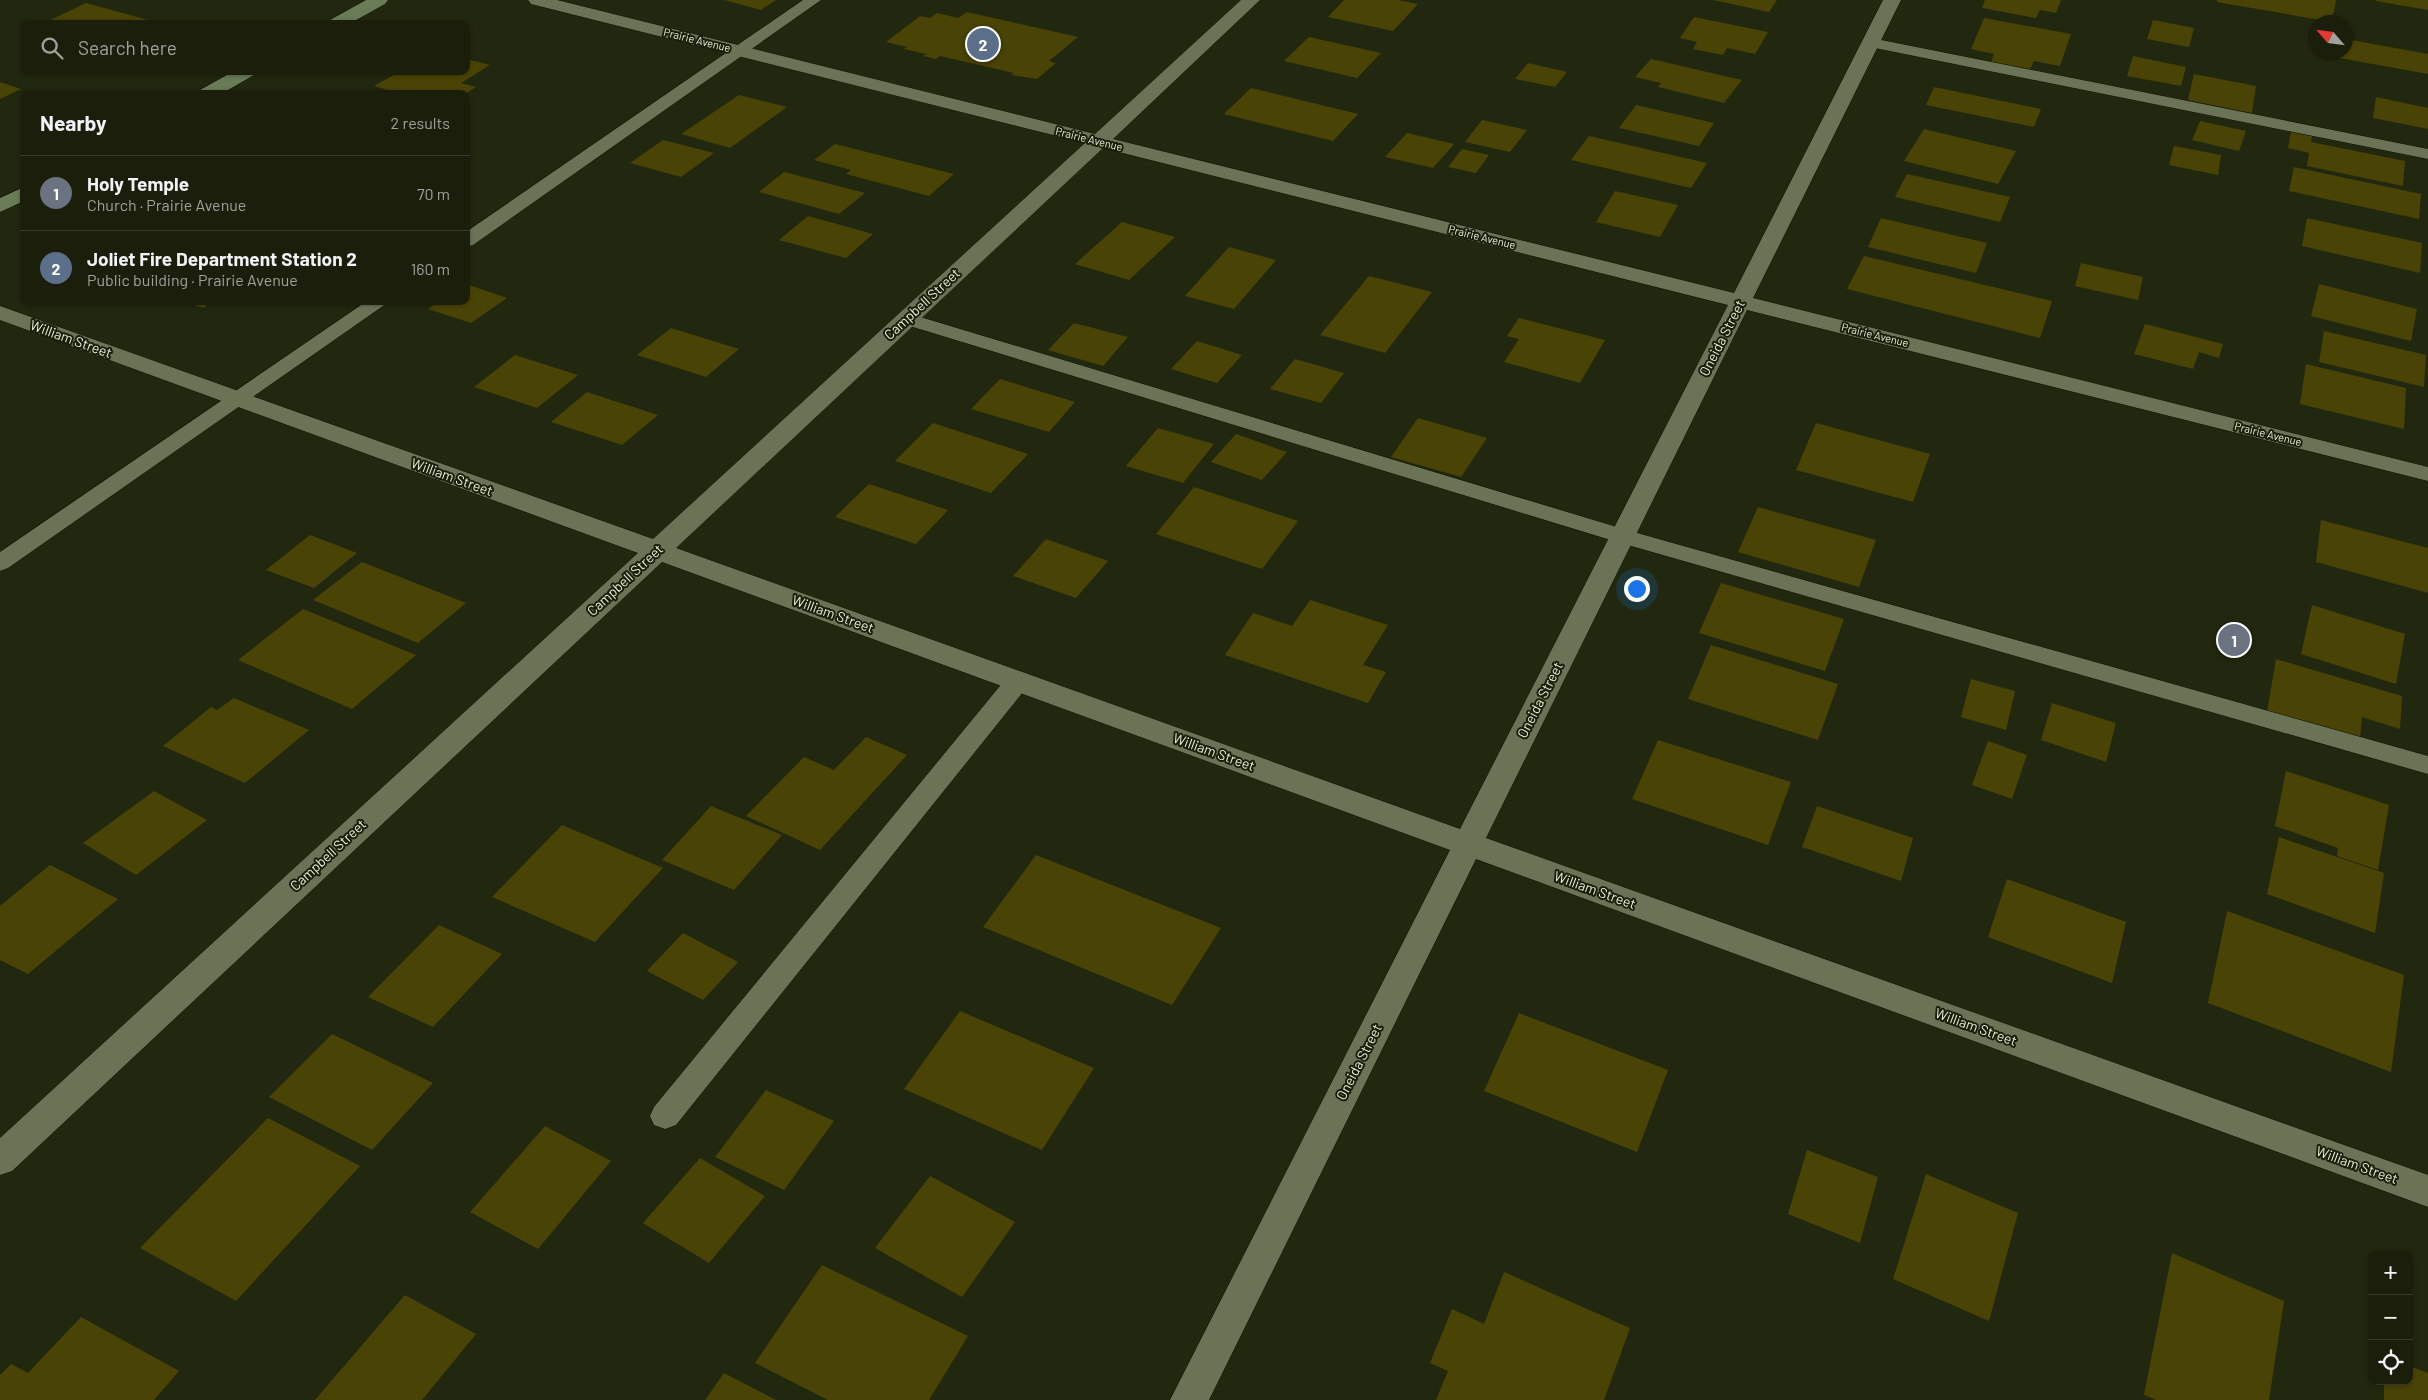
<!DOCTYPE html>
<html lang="en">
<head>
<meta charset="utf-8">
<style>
	body { margin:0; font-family:Barlow,sans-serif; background:#272b19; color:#f1f3f6 }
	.controls { position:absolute; right:15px; bottom:15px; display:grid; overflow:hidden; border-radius:10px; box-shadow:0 1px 4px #0004 }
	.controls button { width:45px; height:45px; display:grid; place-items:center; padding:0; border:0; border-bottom:1px solid #383c2c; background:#1a1e0b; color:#f1f3f6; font:25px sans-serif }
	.compass { position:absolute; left:2308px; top:15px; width:45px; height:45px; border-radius:50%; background:#1a1e0b; box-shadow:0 1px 4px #0004; rotate:298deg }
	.you { position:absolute; left:1636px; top:588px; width:18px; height:18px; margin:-12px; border:4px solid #fff; border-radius:50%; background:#1a73e8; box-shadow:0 0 0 8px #1a73e833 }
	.badge { display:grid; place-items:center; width:32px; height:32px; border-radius:50%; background:#f59d8f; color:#fff; font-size:16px; font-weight:700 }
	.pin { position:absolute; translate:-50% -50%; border:2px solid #fff; box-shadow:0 1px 5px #0006 }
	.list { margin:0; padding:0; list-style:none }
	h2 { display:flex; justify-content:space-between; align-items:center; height:65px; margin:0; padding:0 20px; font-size:21px }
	h2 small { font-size:16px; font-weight:400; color:#9fa29d }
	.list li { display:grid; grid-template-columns:32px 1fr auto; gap:15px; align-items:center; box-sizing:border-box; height:75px; padding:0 20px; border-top:1px solid #383c2c }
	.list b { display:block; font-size:19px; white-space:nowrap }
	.list p { margin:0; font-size:16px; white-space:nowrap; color:#9fa29d }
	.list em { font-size:16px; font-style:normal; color:#9fa29d }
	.icon { flex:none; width:28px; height:28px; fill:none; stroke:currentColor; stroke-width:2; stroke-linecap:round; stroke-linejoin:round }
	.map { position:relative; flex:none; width:2428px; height:1400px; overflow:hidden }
	.search { position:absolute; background:#1a1e0b; box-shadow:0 1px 4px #0004; left:20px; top:20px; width:450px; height:55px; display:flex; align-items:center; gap:12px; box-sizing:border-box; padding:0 18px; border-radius:10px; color:#9fa29d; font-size:19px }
	.panel { position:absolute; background:#1a1e0b; box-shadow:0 1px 4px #0004; left:20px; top:90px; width:450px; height:215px; border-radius:10px }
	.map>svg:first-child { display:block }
	.building { fill:#4a4306 }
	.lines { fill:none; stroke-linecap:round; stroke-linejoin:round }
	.lane-casing { stroke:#0c1000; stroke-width:1 }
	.street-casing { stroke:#0c1000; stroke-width:1 }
	.secondary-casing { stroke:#0c1000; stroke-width:1 }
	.lane { fill:#6b7357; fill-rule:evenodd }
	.street { fill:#6b7357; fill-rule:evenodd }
	.secondary { fill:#697b57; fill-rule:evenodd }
	.labels { text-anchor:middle; stroke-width:4; stroke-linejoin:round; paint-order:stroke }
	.far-street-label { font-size:11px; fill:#e8edde; stroke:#191e06 }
	.street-label { font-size:14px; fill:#e8edde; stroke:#191e06 }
</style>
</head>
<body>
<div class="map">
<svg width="2428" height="1400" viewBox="0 0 2428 1400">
	<rect width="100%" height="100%" fill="#22280f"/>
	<g class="building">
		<path d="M 724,0 L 776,0 L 761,10 Z"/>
		<path d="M 1344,0 L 1398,0 L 1418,4 L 1393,31 L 1328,17 Z"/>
		<path d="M 1713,0 L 1777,0 L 1769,12 Z"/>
		<path d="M 1985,0 L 2061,0 L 2056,13 L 2040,10 L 2036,18 L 1982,8 Z"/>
		<path d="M 2217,0 L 2336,0 L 2332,22 L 2217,2 Z"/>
		<path d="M 2376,0 L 2428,0 L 2428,10 L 2376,1 Z"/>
		<path d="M 86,3 L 159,23 L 159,24 L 42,24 Z"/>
		<path d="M 967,12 L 1078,37 L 1049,61 L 1056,63 L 1037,79 L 1011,75 L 1014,73 L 940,56 L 936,59 L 923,56 L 926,54 L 904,49 L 907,47 L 886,42 L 920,16 L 930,18 L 937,13 L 958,18 Z"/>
		<path d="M 1694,17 L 1768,32 L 1755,54 L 1727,48 L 1723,55 L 1693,49 L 1697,42 L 1680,38 Z"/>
		<path d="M 1984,18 L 2071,34 L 2060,66 L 2034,61 L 2030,69 L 1991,62 L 1994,54 L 1971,49 Z"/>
		<path d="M 2153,20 L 2194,28 L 2189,47 L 2147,39 Z"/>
		<path d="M 1309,37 L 1381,53 L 1357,78 L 1284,61 Z"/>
		<path d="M 2346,39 L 2428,54 L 2428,74 L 2334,57 L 2334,52 L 2346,52 Z"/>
		<path d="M 2133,56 L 2186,67 L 2181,86 L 2127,76 Z"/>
		<path d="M 466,59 L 490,65 L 461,83 L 476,87 L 465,94 L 401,94 L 374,86 L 401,71 L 466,71 Z"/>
		<path d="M 1651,59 L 1742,80 L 1724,103 L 1658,87 L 1661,83 L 1635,77 Z"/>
		<path d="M 1528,63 L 1567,72 L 1555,87 L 1515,79 Z"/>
		<path d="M 2194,74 L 2256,86 L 2252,113 L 2188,100 Z"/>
		<path d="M 0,82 L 21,89 L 0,99 Z"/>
		<path d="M 1934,87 L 2041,109 L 2034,127 L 1926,105 Z"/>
		<path d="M 1251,88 L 1358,114 L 1333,141 L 1224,114 Z"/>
		<path d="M 739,95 L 787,107 L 730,148 L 681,134 Z"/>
		<path d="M 2376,97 L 2428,108 L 2428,129 L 2373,118 Z"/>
		<path d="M 1636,105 L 1714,123 L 1699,146 L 1619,128 Z"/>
		<path d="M 1482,120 L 1527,130 L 1510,152 L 1465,142 Z"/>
		<path d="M 2200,121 L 2246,131 L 2239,151 L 2192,140 Z"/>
		<path d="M 1924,129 L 2016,151 L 1998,184 L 1904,161 Z"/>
		<path d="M 2291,132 L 2312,136 L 2311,142 L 2405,161 L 2403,186 L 2307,166 L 2309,153 L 2288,148 Z"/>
		<path d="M 1407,133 L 1454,144 L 1433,168 L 1385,157 Z"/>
		<path d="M 1589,136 L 1707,163 L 1691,188 L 1571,160 Z"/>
		<path d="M 663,140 L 714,153 L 681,177 L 630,163 Z"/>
		<path d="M 835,144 L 954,174 L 929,196 L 846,174 L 851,170 L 814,160 Z"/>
		<path d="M 2174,146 L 2221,155 L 2218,175 L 2169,165 Z"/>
		<path d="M 1462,149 L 1489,155 L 1476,173 L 1448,167 Z"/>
		<path d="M 2294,167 L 2421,194 L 2419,219 L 2289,191 Z"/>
		<path d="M 784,172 L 865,193 L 839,214 L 759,192 Z"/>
		<path d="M 1907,174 L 2010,197 L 2000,222 L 1895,197 Z"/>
		<path d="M 1615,191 L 1678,205 L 1660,237 L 1596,222 Z"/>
		<path d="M 808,216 L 873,234 L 846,258 L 779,240 Z"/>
		<path d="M 1881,218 L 1987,243 L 1976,273 L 1868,247 Z"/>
		<path d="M 2307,218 L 2422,243 L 2420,273 L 2302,246 Z"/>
		<path d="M 1122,222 L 1175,237 L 1129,280 L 1075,264 Z"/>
		<path d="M 1229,247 L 1276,260 L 1234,309 L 1185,296 Z"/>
		<path d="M 1864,256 L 2052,301 L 2040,338 L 1847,289 Z"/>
		<path d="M 2081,263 L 2143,277 L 2138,300 L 2075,286 Z"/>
		<path d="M 1369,276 L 1432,292 L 1385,353 L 1320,335 Z"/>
		<path d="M 466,284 L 507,298 L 471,323 L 428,309 L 439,301 L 466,301 Z"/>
		<path d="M 2319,284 L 2417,309 L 2411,341 L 2311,316 Z"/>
		<path d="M 184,301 L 213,301 L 203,308 Z"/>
		<path d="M 1519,318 L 1605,340 L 1580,383 L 1504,362 L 1519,339 L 1507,336 Z"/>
		<path d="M 1074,323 L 1128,337 L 1103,366 L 1048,350 Z"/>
		<path d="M 2145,324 L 2223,344 L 2219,358 L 2199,352 L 2193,369 L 2134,354 Z"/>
		<path d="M 671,328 L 739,349 L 706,377 L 637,355 Z"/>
		<path d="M 2324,331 L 2426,355 L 2424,387 L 2319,362 Z"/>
		<path d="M 1197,341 L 1242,355 L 1217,383 L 1171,369 Z"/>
		<path d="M 515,355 L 578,375 L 537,408 L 474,387 Z"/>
		<path d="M 1295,359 L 1344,373 L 1321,403 L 1270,389 Z"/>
		<path d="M 2306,364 L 2406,388 L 2404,429 L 2300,404 Z"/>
		<path d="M 1000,379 L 1075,402 L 1049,432 L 971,409 Z"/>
		<path d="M 587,392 L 658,415 L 622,445 L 551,422 Z"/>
		<path d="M 1418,418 L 1487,438 L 1461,477 L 1391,457 Z"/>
		<path d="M 933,423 L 1028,454 L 991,493 L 895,461 Z"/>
		<path d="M 1816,423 L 1930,454 L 1913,502 L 1796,470 Z"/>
		<path d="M 1158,428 L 1214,444 L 1183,483 L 1126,466 Z"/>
		<path d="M 1236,434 L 1287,452 L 1262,480 L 1211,462 Z"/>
		<path d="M 869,484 L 948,510 L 916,544 L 835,517 Z"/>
		<path d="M 1194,487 L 1298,521 L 1262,569 L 1156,534 Z"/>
		<path d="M 1758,507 L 1876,540 L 1859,587 L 1738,552 Z"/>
		<path d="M 2321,520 L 2428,548 L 2428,593 L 2316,562 Z"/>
		<path d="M 310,535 L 357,553 L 314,588 L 266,570 Z"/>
		<path d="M 1046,539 L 1108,561 L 1076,598 L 1013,576 Z"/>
		<path d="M 362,562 L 466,603 L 418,643 L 313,600 Z"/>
		<path d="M 1721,583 L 1844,619 L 1825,671 L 1699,633 Z"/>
		<path d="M 1310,600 L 1388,625 L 1363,665 L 1386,672 L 1368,703 L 1225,655 L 1253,613 L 1292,626 Z"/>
		<path d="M 2312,605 L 2405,634 L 2396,684 L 2301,654 Z"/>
		<path d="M 303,609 L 416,655 L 352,709 L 238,660 Z"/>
		<path d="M 1711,645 L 1838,684 L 1818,740 L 1688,699 Z"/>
		<path d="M 2276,659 L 2402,696 L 2400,729 L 2362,717 L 2360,740 L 2267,712 Z"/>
		<path d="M 1971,679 L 2015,691 L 2006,730 L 1961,717 Z"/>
		<path d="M 234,698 L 309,730 L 245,783 L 163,746 L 211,707 L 217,710 Z"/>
		<path d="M 2052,703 L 2116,723 L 2106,762 L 2041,740 Z"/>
		<path d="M 866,737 L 907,755 L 820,850 L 746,816 L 804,757 L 834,770 Z"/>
		<path d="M 1658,740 L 1791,782 L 1768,845 L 1632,799 Z"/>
		<path d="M 1988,741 L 2027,755 L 2012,799 L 1972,785 Z"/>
		<path d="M 2286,771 L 2389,805 L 2378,870 L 2337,856 L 2338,848 L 2275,826 Z"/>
		<path d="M 154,791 L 207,820 L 136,875 L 83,843 Z"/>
		<path d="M 711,806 L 782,835 L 734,890 L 662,860 Z"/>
		<path d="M 1817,806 L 1913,838 L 1901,881 L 1802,847 Z"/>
		<path d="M 562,825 L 663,868 L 595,942 L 492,897 Z"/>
		<path d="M 2279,837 L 2384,873 L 2375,933 L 2267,894 Z"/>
		<path d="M 1036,855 L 1221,928 L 1172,1005 L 983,927 Z"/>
		<path d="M 50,865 L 118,899 L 28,974 L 0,960 L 0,906 Z"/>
		<path d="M 2007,879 L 2126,922 L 2112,983 L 1988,937 Z"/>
		<path d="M 2227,911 L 2404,975 L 2391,1072 L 2208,1003 Z"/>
		<path d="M 439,925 L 502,954 L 433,1027 L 368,997 Z"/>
		<path d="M 683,933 L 738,962 L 703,1000 L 647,971 Z"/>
		<path d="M 960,1011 L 1094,1068 L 1042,1150 L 904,1089 Z"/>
		<path d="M 1519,1013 L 1668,1070 L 1637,1152 L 1484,1091 Z"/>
		<path d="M 332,1034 L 433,1083 L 372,1150 L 269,1097 Z"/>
		<path d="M 766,1090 L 834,1121 L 784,1190 L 715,1157 Z"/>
		<path d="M 268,1118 L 360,1166 L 236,1301 L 140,1248 Z"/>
		<path d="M 545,1126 L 611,1161 L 538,1249 L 470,1212 Z"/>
		<path d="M 1807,1150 L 1878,1177 L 1860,1243 L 1788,1214 Z"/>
		<path d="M 700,1158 L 765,1196 L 709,1263 L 643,1223 Z"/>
		<path d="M 1926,1174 L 2018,1213 L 1989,1321 L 1893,1279 Z"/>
		<path d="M 930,1176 L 1015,1222 L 962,1297 L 875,1248 Z"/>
		<path d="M 2172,1253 L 2284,1301 L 2269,1400 L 2156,1400 L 2144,1395 Z"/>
		<path d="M 822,1265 L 968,1336 L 929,1400 L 828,1400 L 755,1363 Z"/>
		<path d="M 1504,1272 L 1630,1328 L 1604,1400 L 1436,1400 L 1448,1371 L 1430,1363 L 1452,1309 L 1484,1324 Z"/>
		<path d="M 405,1295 L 476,1334 L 422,1400 L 315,1400 Z"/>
		<path d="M 81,1317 L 179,1371 L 154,1400 L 0,1400 L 0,1375 L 11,1364 L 28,1373 Z"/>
		<path d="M 2409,1366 L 2428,1373 L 2428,1400 L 2384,1400 L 2384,1381 L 2409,1381 Z"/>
		<path d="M 724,1373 L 776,1400 L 705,1400 Z"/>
	</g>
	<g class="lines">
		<g class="lane-casing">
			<g id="lane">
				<path d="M 803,0 L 821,0 L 473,245 L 466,247 L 466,232 Z"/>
				<path d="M 1871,38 L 2428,149 L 2428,159 L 1865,46 L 1863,43 L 1865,40 Z"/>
				<path d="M 367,301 L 390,301 L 8,568 L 0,571 L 0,552 Z"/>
				<path d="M 907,313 L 1630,531 L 2428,756 L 2428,774 L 1614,541 L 900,323 L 897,319 L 900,315 Z"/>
				<path d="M 1018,672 L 1027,675 L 1030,681 L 1027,687 L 676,1125 L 665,1129 L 654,1125 L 650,1116 L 654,1107 L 1009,675 Z"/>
			</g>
		</g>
		<g class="street-casing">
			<path id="street" d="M 528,0 L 557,0 L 1095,134 L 1241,0 L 1260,0 L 1113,139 L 1734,293 L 1883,0 L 1901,0 L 1753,298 L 2428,467 L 2428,481 L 1747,310 L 1486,838 L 2428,1175 L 2428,1207 L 1476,859 L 1209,1400 L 1170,1400 L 1450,850 L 662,562 L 12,1171 L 0,1175 L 0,1138 L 638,553 L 0,320 L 0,306 L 653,539 L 1085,143 L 531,4 ZM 1103,148 L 1728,305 L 1460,829 L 676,548 Z"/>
		</g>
		<g class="secondary-casing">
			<g id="secondary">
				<path d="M 366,0 L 388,0 L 385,4 L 349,24 L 327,24 L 330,20 Z"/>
				<path d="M 234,71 L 257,71 L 254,75 L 221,94 L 198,94 L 200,90 Z"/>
				<path d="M 24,187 L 24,201 L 0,212 L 0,198 Z"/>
			</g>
		</g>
		<use href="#lane" class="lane"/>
		<use href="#street" class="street"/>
		<use href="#secondary" class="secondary"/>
	</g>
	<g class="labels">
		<g class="far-street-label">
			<text transform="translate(697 40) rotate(14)" y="4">Prairie Avenue</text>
			<text transform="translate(1089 139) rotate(14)" y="4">Prairie Avenue</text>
			<text transform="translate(1482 237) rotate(14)" y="4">Prairie Avenue</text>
			<text transform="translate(1875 335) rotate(14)" y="4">Prairie Avenue</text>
			<text transform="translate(2268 434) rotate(14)" y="4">Prairie Avenue</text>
		</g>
		<g class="street-label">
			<text transform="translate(922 304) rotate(-43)" y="5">Campbell Street</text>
			<text transform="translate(1722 338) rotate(-63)" y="5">Oneida Street</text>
			<text transform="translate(71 339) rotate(20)" y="5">William Street</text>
			<text transform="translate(452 477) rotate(20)" y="5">William Street</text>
			<text transform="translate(625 580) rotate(-43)" y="5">Campbell Street</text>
			<text transform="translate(833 614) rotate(20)" y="5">William Street</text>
			<text transform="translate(1540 700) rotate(-63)" y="5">Oneida Street</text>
			<text transform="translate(1214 752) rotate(20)" y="5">William Street</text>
			<text transform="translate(328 855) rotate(-43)" y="5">Campbell Street</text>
			<text transform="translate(1595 890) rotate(20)" y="5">William Street</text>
			<text transform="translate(1976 1027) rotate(20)" y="5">William Street</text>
			<text transform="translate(1359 1062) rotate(-63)" y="5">Oneida Street</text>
			<text transform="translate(2357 1165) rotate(20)" y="5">William Street</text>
		</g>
	</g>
</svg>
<div class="controls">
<button>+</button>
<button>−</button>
<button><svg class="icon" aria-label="locate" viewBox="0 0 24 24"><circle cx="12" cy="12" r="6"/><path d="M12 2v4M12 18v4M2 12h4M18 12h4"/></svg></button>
</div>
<svg class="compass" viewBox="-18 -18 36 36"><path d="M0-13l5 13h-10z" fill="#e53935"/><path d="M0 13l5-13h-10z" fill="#9fa29d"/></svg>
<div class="you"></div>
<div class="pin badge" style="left:2234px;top:640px;background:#6b7280">1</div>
<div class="pin badge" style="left:983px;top:44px;background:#5c6f8a">2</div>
<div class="search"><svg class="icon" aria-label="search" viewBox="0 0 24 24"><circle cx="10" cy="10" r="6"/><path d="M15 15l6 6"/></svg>Search here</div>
<section class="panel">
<h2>Nearby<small>2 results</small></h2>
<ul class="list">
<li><span class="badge" style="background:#6b7280">1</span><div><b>Holy Temple</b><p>Church · Prairie Avenue</p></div><em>70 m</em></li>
<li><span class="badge" style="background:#5c6f8a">2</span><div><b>Joliet Fire Department Station 2</b><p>Public building · Prairie Avenue</p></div><em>160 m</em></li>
</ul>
</section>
</div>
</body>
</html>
